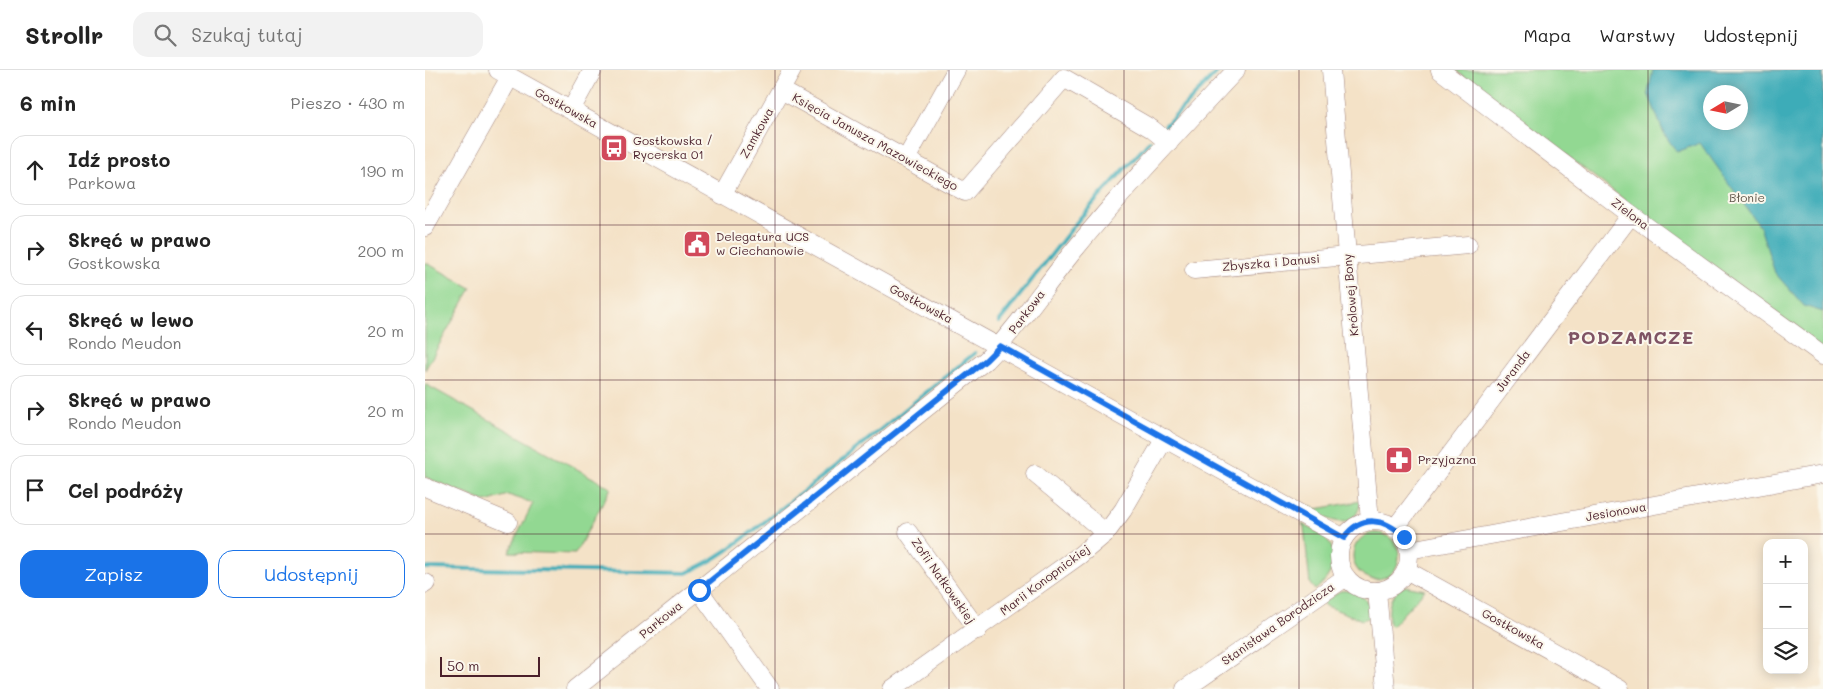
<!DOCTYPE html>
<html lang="pl">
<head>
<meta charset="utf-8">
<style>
	body { margin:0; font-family:Mali,sans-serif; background:#f2f2f2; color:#222 }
	.controls { position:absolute; right:15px; bottom:15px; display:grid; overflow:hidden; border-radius:10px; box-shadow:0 2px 12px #0003 }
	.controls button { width:45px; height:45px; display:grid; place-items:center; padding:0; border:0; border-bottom:1px solid #e0e0e0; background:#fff; color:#222; font:25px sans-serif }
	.compass { position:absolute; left:1278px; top:15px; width:45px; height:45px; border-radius:50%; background:#fff; box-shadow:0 2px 12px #0003; rotate:260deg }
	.scale { position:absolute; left:15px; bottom:12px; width:100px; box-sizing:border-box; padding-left:5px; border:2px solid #4a1f2b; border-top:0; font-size:14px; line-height:18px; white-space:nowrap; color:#4a1f2b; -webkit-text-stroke:4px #fbf7ec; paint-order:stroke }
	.stop { position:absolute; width:15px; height:15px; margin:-11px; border:4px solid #1a73e8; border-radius:50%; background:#fff }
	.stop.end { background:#1a73e8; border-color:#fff; box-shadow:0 1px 5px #0008 }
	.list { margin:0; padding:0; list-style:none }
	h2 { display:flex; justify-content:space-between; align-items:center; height:65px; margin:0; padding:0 20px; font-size:21px }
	h2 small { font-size:16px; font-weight:400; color:#767676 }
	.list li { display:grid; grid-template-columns:32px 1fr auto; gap:15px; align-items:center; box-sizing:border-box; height:70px; margin:0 10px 10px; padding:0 10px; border:1px solid #e0e0e0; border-radius:15px }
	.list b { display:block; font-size:19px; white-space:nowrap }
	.list p { margin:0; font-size:16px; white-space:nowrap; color:#767676 }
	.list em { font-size:16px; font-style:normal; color:#767676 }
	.actions { display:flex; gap:10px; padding:15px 20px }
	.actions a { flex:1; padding:11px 0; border:1px solid #1a73e8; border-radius:15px; text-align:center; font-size:18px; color:#1a73e8 }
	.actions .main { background:#1a73e8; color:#fff }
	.icon { flex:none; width:28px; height:28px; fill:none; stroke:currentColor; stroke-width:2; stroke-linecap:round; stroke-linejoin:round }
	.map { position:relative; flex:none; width:1398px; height:619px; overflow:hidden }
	header { display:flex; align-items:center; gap:30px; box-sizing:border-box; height:70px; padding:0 25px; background:#fff; border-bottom:1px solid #e0e0e0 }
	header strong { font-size:24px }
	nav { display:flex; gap:28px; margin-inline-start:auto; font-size:18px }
	.search { width:350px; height:45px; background:#f2f2f2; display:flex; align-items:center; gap:12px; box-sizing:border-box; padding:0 18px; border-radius:15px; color:#767676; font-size:19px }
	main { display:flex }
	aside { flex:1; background:#fff }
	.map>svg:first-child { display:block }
	.green { fill:#92d892; stroke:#6e7c5e; fill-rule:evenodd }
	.water { fill:#3cacb8; stroke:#436672; fill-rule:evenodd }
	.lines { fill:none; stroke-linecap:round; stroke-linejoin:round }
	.stream { stroke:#3cacb8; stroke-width:4 }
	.minor-casing { stroke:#9f8079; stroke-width:19 }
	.minor { stroke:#fff; stroke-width:18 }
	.route { stroke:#1a73e8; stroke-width:6 }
	.grid { fill:none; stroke:#4a1f2b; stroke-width:1; stroke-opacity:0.55 }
	.labels { text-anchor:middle; stroke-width:4; stroke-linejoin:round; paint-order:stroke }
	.street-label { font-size:12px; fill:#4a1f2b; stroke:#fbf7ec }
	.poi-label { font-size:12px; fill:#4a1f2b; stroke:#fbf7ec; text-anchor:start }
	.park-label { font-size:12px; fill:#60564a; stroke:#fbf7ec }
	.district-label { font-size:18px; font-weight:bold; letter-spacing:1px; fill:#7f5364; stroke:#fbf7ec }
</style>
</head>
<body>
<header>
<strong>Strollr</strong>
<div class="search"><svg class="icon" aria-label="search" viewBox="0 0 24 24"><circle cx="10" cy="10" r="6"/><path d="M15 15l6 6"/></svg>Szukaj tutaj</div>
<nav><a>Mapa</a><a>Warstwy</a><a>Udostępnij</a></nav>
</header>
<main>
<aside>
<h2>6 min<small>Pieszo · 430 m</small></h2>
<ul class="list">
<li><svg class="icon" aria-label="ahead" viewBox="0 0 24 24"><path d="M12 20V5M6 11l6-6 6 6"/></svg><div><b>Idź prosto</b><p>Parkowa</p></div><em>190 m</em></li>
<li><svg class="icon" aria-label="right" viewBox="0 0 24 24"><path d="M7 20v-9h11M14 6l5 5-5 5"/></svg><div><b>Skręć w prawo</b><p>Gostkowska</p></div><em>200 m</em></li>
<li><svg class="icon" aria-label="left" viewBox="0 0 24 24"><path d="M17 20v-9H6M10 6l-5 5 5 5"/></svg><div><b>Skręć w lewo</b><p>Rondo Meudon</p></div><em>20 m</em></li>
<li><svg class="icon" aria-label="right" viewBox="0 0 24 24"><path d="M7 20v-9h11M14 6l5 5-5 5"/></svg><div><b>Skręć w prawo</b><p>Rondo Meudon</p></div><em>20 m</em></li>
<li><svg class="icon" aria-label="arrive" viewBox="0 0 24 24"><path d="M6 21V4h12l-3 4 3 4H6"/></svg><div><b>Cel podróży</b></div></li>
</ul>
<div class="actions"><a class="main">Zapisz</a><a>Udostępnij</a></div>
</aside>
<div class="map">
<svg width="1398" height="619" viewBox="0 0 1398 619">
	<rect width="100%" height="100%" fill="#fbf7ec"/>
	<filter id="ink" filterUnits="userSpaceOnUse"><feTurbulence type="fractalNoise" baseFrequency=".02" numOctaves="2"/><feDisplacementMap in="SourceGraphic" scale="10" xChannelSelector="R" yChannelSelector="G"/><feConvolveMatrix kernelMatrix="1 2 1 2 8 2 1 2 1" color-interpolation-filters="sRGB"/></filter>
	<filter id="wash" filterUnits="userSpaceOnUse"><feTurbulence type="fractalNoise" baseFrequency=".0096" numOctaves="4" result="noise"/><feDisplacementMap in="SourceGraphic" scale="20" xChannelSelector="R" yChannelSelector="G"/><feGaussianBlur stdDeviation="1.12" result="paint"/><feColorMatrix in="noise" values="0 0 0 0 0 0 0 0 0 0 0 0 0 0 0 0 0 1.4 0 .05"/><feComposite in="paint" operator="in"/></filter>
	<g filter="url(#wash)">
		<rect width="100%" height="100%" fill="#f4e2c7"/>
		<g class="green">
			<path d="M 1030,0 L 1398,0 L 1398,282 ZM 1286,22 L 1316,22 L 1316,52 L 1286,52 Z"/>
			<path d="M 0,192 L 46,218 L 0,300 Z"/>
			<path d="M 0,314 L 186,418 L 150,484 L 84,482 L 108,433 L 83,425 L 61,432 L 0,407 Z"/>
			<path d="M 936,431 C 929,466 902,449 882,438 L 883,436 L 891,439 Z"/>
			<path d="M 877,454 C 884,458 892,461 898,466 C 918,484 907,507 890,520 L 885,514 L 879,457 Z"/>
			<circle cx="951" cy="486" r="23"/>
			<path d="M 980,516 L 1000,520 L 967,556 L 964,555 C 963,538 963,524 980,516 Z"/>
			<path d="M 915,521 C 934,519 945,529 946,547 L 937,550 L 899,535 L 898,533 Z"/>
		</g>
		<path class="water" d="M 1228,0 L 1398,0 L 1398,242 L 1379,236 L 1350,203 L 1335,157 L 1275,73 L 1252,82 L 1239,64 L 1223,23 ZM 1286,22 L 1316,22 L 1316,52 L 1286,52 Z"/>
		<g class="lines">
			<g class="stream">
				<path d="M 740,56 L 794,0"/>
				<path d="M 574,252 L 655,148 L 725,71"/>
				<path d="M 0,498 L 261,503 C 296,489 326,462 356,439 C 422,388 485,335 550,283"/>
			</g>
		</g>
	</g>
	<g filter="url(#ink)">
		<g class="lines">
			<g class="minor-casing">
				<g id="minor">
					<path d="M 73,0 L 919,468"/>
					<path d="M 906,0 L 945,451"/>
					<path d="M 1015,0 L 1206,145 L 1398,285"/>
					<path d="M 356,20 L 540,122 L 639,8 L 727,59 L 744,73"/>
					<path d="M 146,40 L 168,0"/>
					<path d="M 481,89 L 531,0"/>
					<path d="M 297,125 L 367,0"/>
					<path d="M 0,157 L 85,7"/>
					<path d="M 769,200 L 1043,175"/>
					<path d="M 610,404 L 681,463"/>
					<path d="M 0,417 L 83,452"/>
					<circle cx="949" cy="486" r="35"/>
					<path d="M 970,458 L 1206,145"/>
					<path d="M 483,462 L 553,560"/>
					<path d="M 984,480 L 1398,404"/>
					<path d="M 981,500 L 1195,619"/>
					<path d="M 0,514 L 1,513"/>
					<path d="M 274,520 L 345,619"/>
					<path d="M 952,521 L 961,619"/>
					<path d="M 150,619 L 561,290 C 593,257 618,219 646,184 C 698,120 755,60 811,0"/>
					<path d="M 467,619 L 655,485 L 681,463 L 698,440 L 740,368"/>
					<path d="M 760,619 L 921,507"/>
				</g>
			</g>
			<use href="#minor" class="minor"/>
		</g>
	</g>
	<g class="lines" filter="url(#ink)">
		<path class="route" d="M 274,520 L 561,290 L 575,276 L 919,468 C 936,444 960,448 979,467"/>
	</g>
	<path class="grid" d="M 175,0 L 175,619M 350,0 L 350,619M 524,0 L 524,619M 699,0 L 699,619M 874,0 L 874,619M 1048,0 L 1048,619M 1223,0 L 1223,619M 0,155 L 1398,155M 0,310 L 1398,310M 0,464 L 1398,464"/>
	<defs>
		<g id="bus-square" transform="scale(1.4375)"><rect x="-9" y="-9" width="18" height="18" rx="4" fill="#d1495b" stroke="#fbf7ec"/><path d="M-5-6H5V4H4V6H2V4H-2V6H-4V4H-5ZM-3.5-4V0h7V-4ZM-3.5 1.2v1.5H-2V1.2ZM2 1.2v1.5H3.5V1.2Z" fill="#fff"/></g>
		<g id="civic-square" transform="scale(1.4375)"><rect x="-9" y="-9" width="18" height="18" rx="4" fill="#d1495b" stroke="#fbf7ec"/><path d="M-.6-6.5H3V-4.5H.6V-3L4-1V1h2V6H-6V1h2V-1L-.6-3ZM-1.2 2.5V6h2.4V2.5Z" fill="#fff"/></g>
		<g id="pharmacy-square" transform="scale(1.4375)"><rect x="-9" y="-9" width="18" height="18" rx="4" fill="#d1495b" stroke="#fbf7ec"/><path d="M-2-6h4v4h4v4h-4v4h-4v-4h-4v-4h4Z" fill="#fff"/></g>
	</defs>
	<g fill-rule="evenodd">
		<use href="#bus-square" x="189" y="78"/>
		<use href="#civic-square" x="272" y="174"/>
		<use href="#pharmacy-square" x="974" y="390"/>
	</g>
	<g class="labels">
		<g class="street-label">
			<text transform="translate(141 38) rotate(29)" y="4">Gostkowska</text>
			<text transform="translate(332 63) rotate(-61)" y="4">Zamkowa</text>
			<text transform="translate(450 72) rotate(29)" y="4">Księcia Janusza Mazowieckiego</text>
			<text transform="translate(1205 144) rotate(37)" y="4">Zielona</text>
			<text transform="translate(846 193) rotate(-5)" y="4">Zbyszka i Danusi</text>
			<text transform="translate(926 225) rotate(-95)" y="4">Królowej Bony</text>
			<text transform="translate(496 234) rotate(28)" y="4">Gostkowska</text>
			<text transform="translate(602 242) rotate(-53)" y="4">Parkowa</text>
			<text transform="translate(1088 301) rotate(-53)" y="4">Juranda</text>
			<text transform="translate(1191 442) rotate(-10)" y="4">Jesionowa</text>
			<text transform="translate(620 510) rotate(-37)" y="4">Marii Konopnickiej</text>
			<text transform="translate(518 511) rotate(55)" y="4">Zofii Nałkowskiej</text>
			<text transform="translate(236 550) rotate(-39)" y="4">Parkowa</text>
			<text transform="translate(853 554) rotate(-35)" y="4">Stanisława Borodzicza</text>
			<text transform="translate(1088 559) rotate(29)" y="4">Gostkowska</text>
		</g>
		<g class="poi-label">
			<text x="208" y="75">Gostkowska /<tspan x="208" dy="14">Rycerska 01</tspan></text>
			<text x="291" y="171">Delegatura UCS<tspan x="291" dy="14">w Ciechanowie</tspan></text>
			<text x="993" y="394">Przyjazna</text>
		</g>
		<g class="park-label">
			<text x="1322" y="132">Błonie</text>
		</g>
		<g class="district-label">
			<text x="1206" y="274">PODZAMCZE</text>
		</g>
	</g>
</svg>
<div class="controls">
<button>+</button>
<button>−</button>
<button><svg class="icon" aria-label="layers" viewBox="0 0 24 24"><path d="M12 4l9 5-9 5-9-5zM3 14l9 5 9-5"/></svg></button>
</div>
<svg class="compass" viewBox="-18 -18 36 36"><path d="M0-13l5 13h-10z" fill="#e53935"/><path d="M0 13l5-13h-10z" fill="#767676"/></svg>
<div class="scale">50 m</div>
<div class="stop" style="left:274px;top:520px"></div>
<div class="stop end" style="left:979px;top:467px"></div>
</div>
</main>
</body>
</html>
